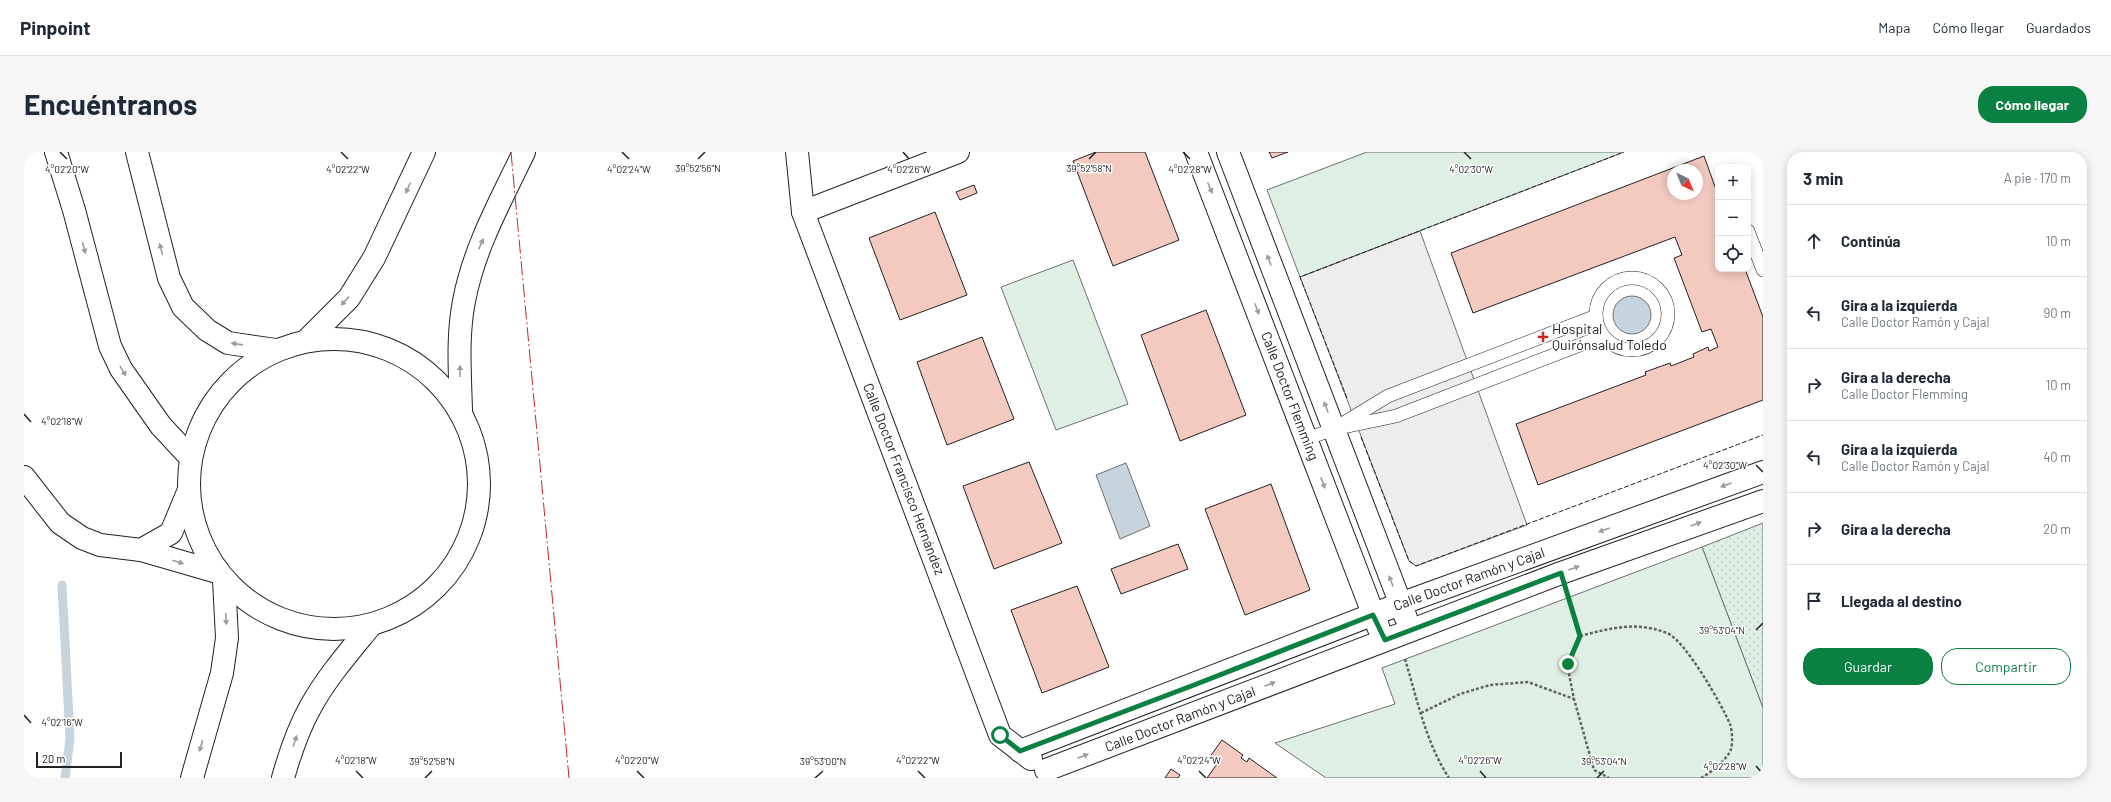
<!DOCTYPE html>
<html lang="es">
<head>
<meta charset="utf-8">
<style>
	body { margin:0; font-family:Barlow,sans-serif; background:#f6f6f7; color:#1f2937 }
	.controls { position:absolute; right:12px; top:12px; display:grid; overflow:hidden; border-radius:8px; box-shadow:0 2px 10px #0003 }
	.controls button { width:36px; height:36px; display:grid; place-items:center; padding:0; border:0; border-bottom:1px solid #e0e1e3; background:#fff; color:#1f2937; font:20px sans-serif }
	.compass { position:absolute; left:1643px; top:12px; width:36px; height:36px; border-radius:50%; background:#fff; box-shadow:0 2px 10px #0003; rotate:137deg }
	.scale { position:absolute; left:12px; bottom:10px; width:86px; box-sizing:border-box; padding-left:4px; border:2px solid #222; border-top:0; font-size:11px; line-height:14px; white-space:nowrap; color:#222; -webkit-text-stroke:3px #fff; paint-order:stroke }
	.stop { position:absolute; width:12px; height:12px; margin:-9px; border:3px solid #0b8043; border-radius:50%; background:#fff }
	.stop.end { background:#0b8043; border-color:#fff; box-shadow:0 1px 4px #0008 }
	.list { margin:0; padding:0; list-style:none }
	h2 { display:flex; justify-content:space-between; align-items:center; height:52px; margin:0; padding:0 16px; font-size:17px }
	h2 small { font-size:13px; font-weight:400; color:#747a83 }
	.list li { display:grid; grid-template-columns:26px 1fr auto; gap:12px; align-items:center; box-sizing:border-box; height:72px; padding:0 16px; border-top:1px solid #e0e1e3 }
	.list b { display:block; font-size:15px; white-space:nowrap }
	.list p { margin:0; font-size:13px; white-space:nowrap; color:#747a83 }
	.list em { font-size:13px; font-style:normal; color:#747a83 }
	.actions { display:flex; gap:8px; padding:12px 16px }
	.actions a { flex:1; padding:9px 0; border:1px solid #0b8043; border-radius:16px; text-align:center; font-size:14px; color:#0b8043 }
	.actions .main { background:#0b8043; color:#fff }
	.icon { flex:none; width:22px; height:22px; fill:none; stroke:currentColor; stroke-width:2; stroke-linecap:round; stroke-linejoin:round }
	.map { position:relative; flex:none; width:1739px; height:626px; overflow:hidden; border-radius:16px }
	header { display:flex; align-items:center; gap:24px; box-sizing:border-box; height:56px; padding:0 20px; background:#fff; border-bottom:1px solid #e0e1e3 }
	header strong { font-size:19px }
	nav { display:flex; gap:22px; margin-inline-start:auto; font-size:14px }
	.intro { display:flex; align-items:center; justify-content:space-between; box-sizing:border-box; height:96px; padding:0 24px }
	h1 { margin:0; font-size:28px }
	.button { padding:10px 18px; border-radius:16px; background:#0b8043; color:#fff; font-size:14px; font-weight:700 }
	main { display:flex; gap:24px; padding:0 24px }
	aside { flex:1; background:#fff; border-radius:16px; box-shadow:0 2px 10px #0003 }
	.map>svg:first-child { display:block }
	.grass { fill:url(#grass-dots); stroke:#6f6f6f }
	.park { fill:#e0efe3; stroke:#6f6f6f }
	.parking { fill:#ededed; stroke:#6f6f6f }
	.water { fill:#c7d3dd; stroke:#6f6f6f }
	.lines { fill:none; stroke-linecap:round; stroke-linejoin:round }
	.stream { stroke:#c7d3dd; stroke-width:9 }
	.building { fill:#f3c9c0; stroke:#222; fill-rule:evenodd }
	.service-casing { stroke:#222; stroke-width:14 }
	.minor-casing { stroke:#222; stroke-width:24 }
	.trunk-casing { stroke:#222; stroke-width:24 }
	.path { stroke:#646464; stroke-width:2.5; stroke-dasharray:3 2; stroke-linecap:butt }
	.service { stroke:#fff; stroke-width:13 }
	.minor { stroke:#fff; stroke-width:22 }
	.trunk { stroke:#fff; stroke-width:22 }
	.fence { stroke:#222; stroke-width:1; stroke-dasharray:5 2; stroke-linecap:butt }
	.power { stroke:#c62828; stroke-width:1; stroke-dasharray:14 3 2 3; stroke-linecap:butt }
	.oneway { fill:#9c9c9c }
	.route { stroke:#0b8043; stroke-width:5 }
	.ticks { fill:none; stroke:#222; stroke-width:1.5 }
	.poi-dot { fill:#c62828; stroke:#fff; stroke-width:1.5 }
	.labels { text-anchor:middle; stroke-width:3; stroke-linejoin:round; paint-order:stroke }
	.poi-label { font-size:14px; fill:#222; stroke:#fff; text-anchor:start }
	.street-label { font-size:14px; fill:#222; stroke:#fff }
	.ticks-label { font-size:10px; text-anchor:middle; fill:#222; stroke:#fff; stroke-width:3; stroke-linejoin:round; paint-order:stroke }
</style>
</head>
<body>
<header>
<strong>Pinpoint</strong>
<nav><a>Mapa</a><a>Cómo llegar</a><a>Guardados</a></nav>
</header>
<div class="intro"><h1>Encuéntranos</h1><a class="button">Cómo llegar</a></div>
<main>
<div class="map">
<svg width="1739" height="626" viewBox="0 0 1739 626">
	<defs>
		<pattern id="grass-dots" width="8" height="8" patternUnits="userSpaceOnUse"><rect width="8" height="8" fill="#e0efe3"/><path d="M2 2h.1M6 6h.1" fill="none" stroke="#c0cdc2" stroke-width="1.8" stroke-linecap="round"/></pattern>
	</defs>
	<rect width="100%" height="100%" fill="#fff"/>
	<path class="grass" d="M 1739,371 L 1739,556 L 1678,395 Z"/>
	<g class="park">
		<path d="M 1343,0 L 1600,0 L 1276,125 L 1243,38 Z"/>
		<path d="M 1049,108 L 1104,252 L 1032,278 L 977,135 Z"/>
		<path d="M 1678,395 L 1739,556 L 1739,626 L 1302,626 L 1251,591 L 1371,552 L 1358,516 Z"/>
	</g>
	<path class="parking" d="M 1396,79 L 1503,373 L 1392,414 L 1385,409 L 1276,125 Z"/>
	<g class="water">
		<circle cx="1608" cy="163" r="19"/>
		<path d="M 1102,311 L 1126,374 L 1096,387 L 1072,323 Z"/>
	</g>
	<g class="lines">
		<path class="stream" d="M 38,433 L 46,587 L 41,626"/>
	</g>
	<g class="building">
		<path d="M 1072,0 L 1121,0 L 1155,88 L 1089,114 L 1049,9 Z"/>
		<path d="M 1245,0 L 1264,0 L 1248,6 Z"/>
		<path d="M 1680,4 L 1694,43 L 1694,117 L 1721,117 L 1739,165 L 1739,248 L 1514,333 L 1492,272 L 1622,223 L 1621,220 L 1646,211 L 1647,214 L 1670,205 L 1669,202 L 1684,195 L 1685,199 L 1694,195 L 1687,177 L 1678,180 L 1650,106 L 1658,103 L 1651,85 L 1449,161 L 1427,101 ZM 1649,18 L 1673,18 L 1673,42 L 1649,42 Z"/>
		<path d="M 950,33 L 953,41 L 936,48 L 932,40 Z"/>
		<path d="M 911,60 L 943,143 L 876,168 L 845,86 Z"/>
		<path d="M 1182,158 L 1222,263 L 1156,289 L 1117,183 Z"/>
		<path d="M 958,185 L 990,267 L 923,293 L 893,210 Z"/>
		<path d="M 1005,310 L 1038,391 L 970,417 L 939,334 Z"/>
		<path d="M 1247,332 L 1286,438 L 1221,463 L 1181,357 Z"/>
		<path d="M 1154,392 L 1164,417 L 1097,442 L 1087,417 Z"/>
		<path d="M 1053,434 L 1085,515 L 1018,541 L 987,458 Z"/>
		<path d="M 1198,588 L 1219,603 L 1217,606 L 1223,610 L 1225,606 L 1253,626 L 1183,626 L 1193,612 L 1185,606 Z"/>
		<path d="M 1147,617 L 1156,623 L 1154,626 L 1141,626 Z"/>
	</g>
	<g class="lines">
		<g class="service-casing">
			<g id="service">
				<path d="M 1724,79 L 1739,118"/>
				<circle cx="1608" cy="162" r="36"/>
				<path d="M 1318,272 L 1364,244 L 1572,164"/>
				<path d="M 1282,287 L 1310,277 L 1372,264 L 1579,184"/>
			</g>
		</g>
		<g class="minor-casing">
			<g id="minor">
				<path d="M 773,0 L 779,60 L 976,583 L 1007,607"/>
				<path d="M 1172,0 L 1355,477"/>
				<path d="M 1204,0 L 1382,466"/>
				<path d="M 779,60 L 934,0"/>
				<path d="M 0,325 L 36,371 L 58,386 L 76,393 L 117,398 L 193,420"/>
				<path d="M 117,398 L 147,381 L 164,340"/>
				<path d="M 996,599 L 1376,452 L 1739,320"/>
				<path d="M 1022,618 L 1537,421 L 1739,349"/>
			</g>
		</g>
		<g class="trunk-casing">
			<g id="trunk">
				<path d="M 32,0 L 50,58 L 86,194 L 97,217 L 137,274 L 166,305"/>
				<path d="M 113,0 L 145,126 L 159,155 L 183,178 L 204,191 L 252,198"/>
				<circle cx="310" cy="332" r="145"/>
				<path d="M 282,189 L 325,146 L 350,106 L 400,0"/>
				<path d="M 437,258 C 436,222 433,185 440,149 C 450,96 477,48 500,0"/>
				<path d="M 168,626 L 198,521 L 203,486 L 200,428"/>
				<path d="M 259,626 C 266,601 274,577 287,554 C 303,525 326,499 347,473"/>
			</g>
		</g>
		<g class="path">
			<path d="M 1545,446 L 1556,484 L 1543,512 L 1550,547 L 1570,618 L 1585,626"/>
			<path d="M 1556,484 C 1587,476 1612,469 1643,481 C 1661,488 1698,553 1706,572 C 1708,577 1709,591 1707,597 C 1704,607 1686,621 1677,626"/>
			<path d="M 1381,507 C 1393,547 1402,591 1425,626"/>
			<path d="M 1397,561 L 1436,542 L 1466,533 L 1504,530 L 1550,547"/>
		</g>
		<use href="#service" class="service"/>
		<use href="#minor" class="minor"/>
		<use href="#trunk" class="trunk"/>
		<g class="fence">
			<path d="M 1323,246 L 1276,125 L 1600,0"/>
			<path d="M 1337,285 L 1385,409 L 1392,414 L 1739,283"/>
		</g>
		<path class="power" d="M 487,0 L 545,626"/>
	</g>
	<defs><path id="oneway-solid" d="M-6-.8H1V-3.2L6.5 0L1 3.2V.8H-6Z"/></defs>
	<g class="oneway">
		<use href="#oneway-solid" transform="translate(384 36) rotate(114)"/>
		<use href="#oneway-solid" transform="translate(1186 36) rotate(67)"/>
		<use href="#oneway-solid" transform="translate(457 92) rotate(-66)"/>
		<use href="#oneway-solid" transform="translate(60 96) rotate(75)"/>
		<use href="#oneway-solid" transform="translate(137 97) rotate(-105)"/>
		<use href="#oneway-solid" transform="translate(1245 108) rotate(-111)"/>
		<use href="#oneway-solid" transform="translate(321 149) rotate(133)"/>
		<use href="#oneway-solid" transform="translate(1233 157) rotate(69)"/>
		<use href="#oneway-solid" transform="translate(213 192) rotate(-172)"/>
		<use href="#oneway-solid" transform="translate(99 219) rotate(59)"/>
		<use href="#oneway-solid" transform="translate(436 219) rotate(-91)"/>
		<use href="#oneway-solid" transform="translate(1302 255) rotate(-111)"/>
		<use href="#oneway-solid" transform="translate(1299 331) rotate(69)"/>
		<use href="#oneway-solid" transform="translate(1702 333) rotate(160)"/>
		<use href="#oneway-solid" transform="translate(1672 372) rotate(-20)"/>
		<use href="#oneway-solid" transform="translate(1580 378) rotate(160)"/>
		<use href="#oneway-solid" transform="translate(154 410) rotate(17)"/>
		<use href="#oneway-solid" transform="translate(1550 416) rotate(-20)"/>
		<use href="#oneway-solid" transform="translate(1367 429) rotate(-111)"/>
		<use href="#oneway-solid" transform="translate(202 467) rotate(87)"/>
		<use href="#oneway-solid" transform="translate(1246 532) rotate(-21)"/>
		<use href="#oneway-solid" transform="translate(271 589) rotate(-71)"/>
		<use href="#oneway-solid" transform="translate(177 594) rotate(106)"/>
		<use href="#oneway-solid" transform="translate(1059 604) rotate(-21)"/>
	</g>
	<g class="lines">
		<path class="route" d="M 976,583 L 996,599 L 1170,533 L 1349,463 L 1361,488 L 1537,421 L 1556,484 L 1544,512"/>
	</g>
	<path class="ticks" d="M 36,0 L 43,7M 317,0 L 324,7M 598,0 L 605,7M 879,0 L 885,7M 1159,0 L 1166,7M 1440,0 L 1447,7M 674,7 L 681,0M 1065,7 L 1072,0M 0,262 L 7,270M 1732,313 L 1739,320M 1732,478 L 1739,471M 0,563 L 7,571M 1732,614 L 1739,622M 332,619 L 339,626M 613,619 L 620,626M 894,619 L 901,626M 1175,619 L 1182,626M 1456,619 L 1462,626M 401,626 L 408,619M 791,626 L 799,619M 1573,626 L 1580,619"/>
	<path class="poi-dot" d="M1517 179h4v4h4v4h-4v4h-4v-4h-4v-4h4z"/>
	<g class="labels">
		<g class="poi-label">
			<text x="1528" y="182">Hospital<tspan x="1528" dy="16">Quirónsalud Toledo</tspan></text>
		</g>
		<g class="street-label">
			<text transform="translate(1266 244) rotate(69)" y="5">Calle Doctor Flemming</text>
			<text transform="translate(880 327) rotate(69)" y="5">Calle Doctor Francisco Hernández</text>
			<text transform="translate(1445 427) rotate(-20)" y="5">Calle Doctor Ramón y Cajal</text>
			<text transform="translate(1156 567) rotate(-21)" y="5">Calle Doctor Ramón y Cajal</text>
		</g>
	</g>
	<g class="ticks-label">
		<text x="674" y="20">39°52'56"N</text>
		<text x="1065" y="20">39°52'58"N</text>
		<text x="43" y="21">4°02'20"W</text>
		<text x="324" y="21">4°02'22"W</text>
		<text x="605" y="21">4°02'24"W</text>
		<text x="885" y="21">4°02'26"W</text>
		<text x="1166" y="21">4°02'28"W</text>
		<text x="1447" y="21">4°02'30"W</text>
		<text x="38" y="273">4°02'18"W</text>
		<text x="1701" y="317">4°02'30"W</text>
		<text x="1698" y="482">39°53'04"N</text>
		<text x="38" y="574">4°02'16"W</text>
		<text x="332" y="612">4°02'18"W</text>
		<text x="613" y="612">4°02'20"W</text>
		<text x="894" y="612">4°02'22"W</text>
		<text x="1175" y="612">4°02'24"W</text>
		<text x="1456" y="612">4°02'26"W</text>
		<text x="408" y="613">39°52'58"N</text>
		<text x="799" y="613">39°53'00"N</text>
		<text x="1580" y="613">39°53'04"N</text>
		<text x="1701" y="618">4°02'28"W</text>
	</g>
</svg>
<div class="controls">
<button>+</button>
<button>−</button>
<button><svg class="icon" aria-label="locate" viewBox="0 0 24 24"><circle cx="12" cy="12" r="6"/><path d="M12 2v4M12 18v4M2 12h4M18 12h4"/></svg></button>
</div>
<svg class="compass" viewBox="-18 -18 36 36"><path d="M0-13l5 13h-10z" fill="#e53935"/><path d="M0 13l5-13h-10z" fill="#747a83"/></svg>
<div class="scale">20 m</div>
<div class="stop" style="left:976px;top:583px"></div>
<div class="stop end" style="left:1544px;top:512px"></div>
</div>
<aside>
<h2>3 min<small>A pie · 170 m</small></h2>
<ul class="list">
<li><svg class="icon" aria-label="ahead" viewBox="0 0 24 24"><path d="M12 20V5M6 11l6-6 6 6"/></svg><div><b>Continúa</b></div><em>10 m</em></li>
<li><svg class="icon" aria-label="left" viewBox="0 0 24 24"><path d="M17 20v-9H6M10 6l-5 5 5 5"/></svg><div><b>Gira a la izquierda</b><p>Calle Doctor Ramón y Cajal</p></div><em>90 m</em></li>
<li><svg class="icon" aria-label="right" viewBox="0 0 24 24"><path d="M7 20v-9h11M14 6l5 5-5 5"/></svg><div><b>Gira a la derecha</b><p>Calle Doctor Flemming</p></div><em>10 m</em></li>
<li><svg class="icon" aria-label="left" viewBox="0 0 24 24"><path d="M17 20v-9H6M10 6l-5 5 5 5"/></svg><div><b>Gira a la izquierda</b><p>Calle Doctor Ramón y Cajal</p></div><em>40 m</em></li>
<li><svg class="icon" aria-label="right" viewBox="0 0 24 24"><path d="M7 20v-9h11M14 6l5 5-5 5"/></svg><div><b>Gira a la derecha</b></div><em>20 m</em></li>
<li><svg class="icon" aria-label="arrive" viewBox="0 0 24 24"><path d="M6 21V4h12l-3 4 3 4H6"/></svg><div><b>Llegada al destino</b></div></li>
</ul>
<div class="actions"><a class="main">Guardar</a><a>Compartir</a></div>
</aside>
</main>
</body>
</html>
